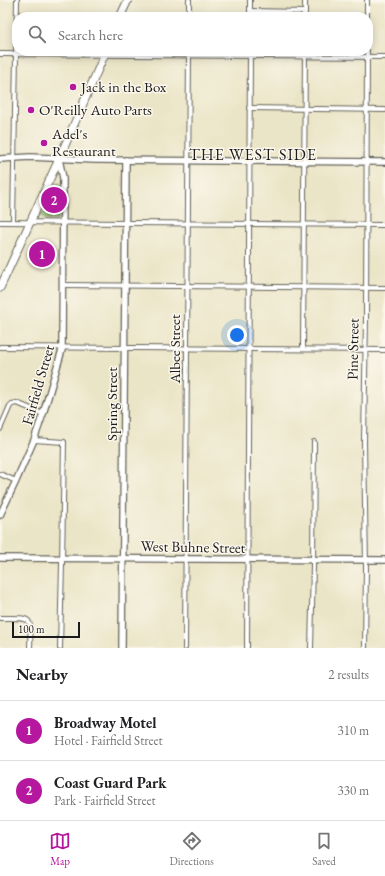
<!DOCTYPE html>
<html lang="en">
<head>
<meta charset="utf-8">
<style>
	body { margin:0; font-family:"EB Garamond",serif; background:#f2f2f2; color:#202124 }
	.scale { position:absolute; left:12px; bottom:10px; width:68px; box-sizing:border-box; padding-left:4px; border:2px solid #1c1c1c; border-top:0; font-size:11px; line-height:14px; white-space:nowrap; color:#1c1c1c; -webkit-text-stroke:3px #fbf7ec; paint-order:stroke }
	.you { position:absolute; left:237px; top:335px; width:14px; height:14px; margin:-10px; border:3px solid #fff; border-radius:50%; background:#1a73e8; box-shadow:0 0 0 6px #1a73e833 }
	.badge { display:grid; place-items:center; width:26px; height:26px; border-radius:50%; background:#b5179e; color:#fff; font-size:13px; font-weight:700 }
	.pin { position:absolute; translate:-50% -50%; border:2px solid #fff; box-shadow:0 1px 4px #0006 }
	.list { margin:0; padding:0; list-style:none }
	h2 { display:flex; justify-content:space-between; align-items:center; height:52px; margin:0; padding:0 16px; font-size:17px }
	h2 small { font-size:13px; font-weight:400; color:#757577 }
	.list li { display:grid; grid-template-columns:26px 1fr auto; gap:12px; align-items:center; box-sizing:border-box; height:60px; padding:0 16px; border-top:1px solid #e0e0e0 }
	.list b { display:block; font-size:15px; white-space:nowrap }
	.list p { margin:0; font-size:13px; white-space:nowrap; color:#757577 }
	.list em { font-size:13px; font-style:normal; color:#757577 }
	.icon { flex:none; width:22px; height:22px; fill:none; stroke:currentColor; stroke-width:2; stroke-linecap:round; stroke-linejoin:round }
	.map { position:relative; flex:none; width:385px; height:648px; overflow:hidden }
	.search { position:absolute; background:#fff; box-shadow:0 2px 10px #0003; left:12px; right:12px; top:12px; height:44px; display:flex; align-items:center; gap:10px; box-sizing:border-box; padding:0 14px; border-radius:16px; color:#757577; font-size:15px }
	.sheet { height:172px; background:#fff }
	nav { display:flex; justify-content:space-around; align-items:center; box-sizing:border-box; height:56px; border-top:1px solid #e0e0e0; background:#fff; font-size:11px; color:#757577 }
	nav a { display:grid; justify-items:center; gap:2px }
	nav .on { color:#b5179e }
	.map>svg:first-child { display:block }
	.park { fill:url(#park-crowns); stroke:#627950 }
	.lines { fill:none; stroke-linecap:round; stroke-linejoin:round }
	.street-casing { stroke:#646258; stroke-width:6 }
	.secondary-casing { stroke:#646258; stroke-width:8 }
	.highway-casing { stroke:#646258; stroke-width:9 }
	.street { stroke:#fff; stroke-width:4 }
	.secondary { stroke:#fff; stroke-width:5.5 }
	.highway { stroke:#fff; stroke-width:7 }
	.poi-dot { fill:#b5179e; stroke:#fbf7ec; stroke-width:1.5 }
	.labels { text-anchor:middle; stroke-width:3; stroke-linejoin:round; paint-order:stroke }
	.poi-label { font-size:15px; fill:#1c1c1c; stroke:#fbf7ec; text-anchor:start }
	.street-label { font-size:15px; fill:#1c1c1c; stroke:#fbf7ec }
	.neighbourhood-label { font-size:16px; letter-spacing:1px; fill:#1c1c1c; stroke:#fbf7ec }
</style>
</head>
<body>
<div class="map">
<svg width="385" height="648" viewBox="0 0 385 648">
	<defs>
		<pattern id="park-crowns" width="20" height="18" patternUnits="userSpaceOnUse"><rect width="20" height="18" fill="#a8d684"/><path d="M2 6a3 3 0 1 1 6 0M12 15a3 3 0 1 1 6 0" fill="none" stroke="#90b771"/></pattern>
	</defs>
	<rect width="100%" height="100%" fill="#fbf7ec"/>
	<filter id="ink" filterUnits="userSpaceOnUse"><feTurbulence type="fractalNoise" baseFrequency=".025" numOctaves="2"/><feDisplacementMap in="SourceGraphic" scale="8" xChannelSelector="R" yChannelSelector="G"/><feConvolveMatrix kernelMatrix="1 2 1 2 8 2 1 2 1" color-interpolation-filters="sRGB"/></filter>
	<filter id="wash" filterUnits="userSpaceOnUse"><feTurbulence type="fractalNoise" baseFrequency=".012" numOctaves="4" result="noise"/><feDisplacementMap in="SourceGraphic" scale="16" xChannelSelector="R" yChannelSelector="G"/><feGaussianBlur stdDeviation="0.9" result="paint"/><feColorMatrix in="noise" values="0 0 0 0 0 0 0 0 0 0 0 0 0 0 0 0 0 1.4 0 .05"/><feComposite in="paint" operator="in"/></filter>
	<g filter="url(#wash)">
		<rect width="100%" height="100%" fill="#ebe5c7"/>
		<path class="park" d="M 57,184 L 60,184 L 58,219 L 44,219 L 42,217 Z"/>
	</g>
	<g filter="url(#ink)">
		<g class="lines">
			<g class="street-casing">
				<g id="street">
					<path d="M 250,11 L 305,12"/>
					<path d="M 189,17 L 189,0"/>
					<path d="M 250,17 L 250,0"/>
					<path d="M 305,17 L 305,0"/>
					<path d="M 367,17 L 367,0"/>
					<path d="M 0,54 L 385,57"/>
					<path d="M 249,108 L 385,110"/>
					<path d="M 0,222 L 385,225"/>
					<path d="M 13,222 L 17,0"/>
					<path d="M 63,285 L 385,288"/>
					<path d="M 0,347 L 385,350"/>
					<path d="M 303,349 L 305,51"/>
					<path d="M 0,429 L 10,406 L 12,404 L 17,403 L 43,414"/>
					<path d="M 34,440 L 64,442 L 62,564 L 60,648"/>
					<path d="M 0,474 L 16,481"/>
					<path d="M 0,618 C 33,618 31,615 30,648"/>
					<path d="M 185,648 L 189,51"/>
					<path d="M 247,648 L 250,51"/>
					<path d="M 311,648 L 313,566 L 314,442"/>
					<path d="M 365,648 L 366,567 L 364,442 L 366,318 L 367,51"/>
				</g>
			</g>
			<g class="secondary-casing">
				<g id="secondary">
					<path d="M 0,159 L 30,157 L 95,160 L 385,162"/>
					<path d="M 0,515 L 16,481 L 34,440 L 43,414 L 62,350 L 63,178 L 59,159"/>
					<path d="M 0,558 C 128,558 257,560 385,560"/>
					<path d="M 122,648 L 126,160"/>
				</g>
			</g>
			<g class="highway-casing">
				<g id="highway">
					<path d="M 120,17 L 128,0"/>
					<path d="M 0,288 L 59,159 L 106,51"/>
				</g>
			</g>
			<use href="#street" class="street"/>
			<use href="#secondary" class="secondary"/>
			<use href="#highway" class="highway"/>
		</g>
	</g>
	<g class="poi-dot">
		<circle cx="73" cy="87" r="4"/>
		<circle cx="31" cy="110" r="4"/>
		<circle cx="44" cy="143" r="4"/>
	</g>
	<g class="labels">
		<g class="poi-label">
			<text x="81" y="92">Jack in the Box</text>
			<text x="39" y="115">O'Reilly Auto Parts</text>
			<text x="52" y="139">Adel's<tspan x="52" dy="17">Restaurant</tspan></text>
		</g>
		<g class="street-label">
			<text transform="translate(175 349) rotate(-90)" y="5">Albee Street</text>
			<text transform="translate(353 349) rotate(-89)" y="5">Pine Street</text>
			<text transform="translate(38 385) rotate(-74)" y="5">Fairfield Street</text>
			<text transform="translate(112 404) rotate(-90)" y="5">Spring Street</text>
			<text transform="translate(193 547) rotate(1)" y="5">West Buhne Street</text>
		</g>
		<g class="neighbourhood-label">
			<text x="253" y="160">THE WEST SIDE</text>
		</g>
	</g>
</svg>
<div class="scale">100 m</div>
<div class="you"></div>
<div class="pin badge" style="left:42px;top:254px">1</div>
<div class="pin badge" style="left:54px;top:200px">2</div>
<div class="search"><svg class="icon" aria-label="search" viewBox="0 0 24 24"><circle cx="10" cy="10" r="6"/><path d="M15 15l6 6"/></svg>Search here</div>
</div>
<section class="sheet">
<h2>Nearby<small>2 results</small></h2>
<ul class="list">
<li><span class="badge">1</span><div><b>Broadway Motel</b><p>Hotel · Fairfield Street</p></div><em>310 m</em></li>
<li><span class="badge">2</span><div><b>Coast Guard Park</b><p>Park · Fairfield Street</p></div><em>330 m</em></li>
</ul>
</section>
<nav>
<a class="on"><svg class="icon" aria-label="map" viewBox="0 0 24 24"><path d="M3 6l6-2 6 2 6-2v14l-6 2-6-2-6 2zM9 4v14M15 6v14"/></svg>Map</a>
<a><svg class="icon" aria-label="directions" viewBox="0 0 24 24"><path d="M12 3l9 9-9 9-9-9zM9 14v-3h6M13 9l2 2-2 2"/></svg>Directions</a>
<a><svg class="icon" aria-label="saved" viewBox="0 0 24 24"><path d="M7 4h10v16l-5-4-5 4z"/></svg>Saved</a>
</nav>
</body>
</html>
